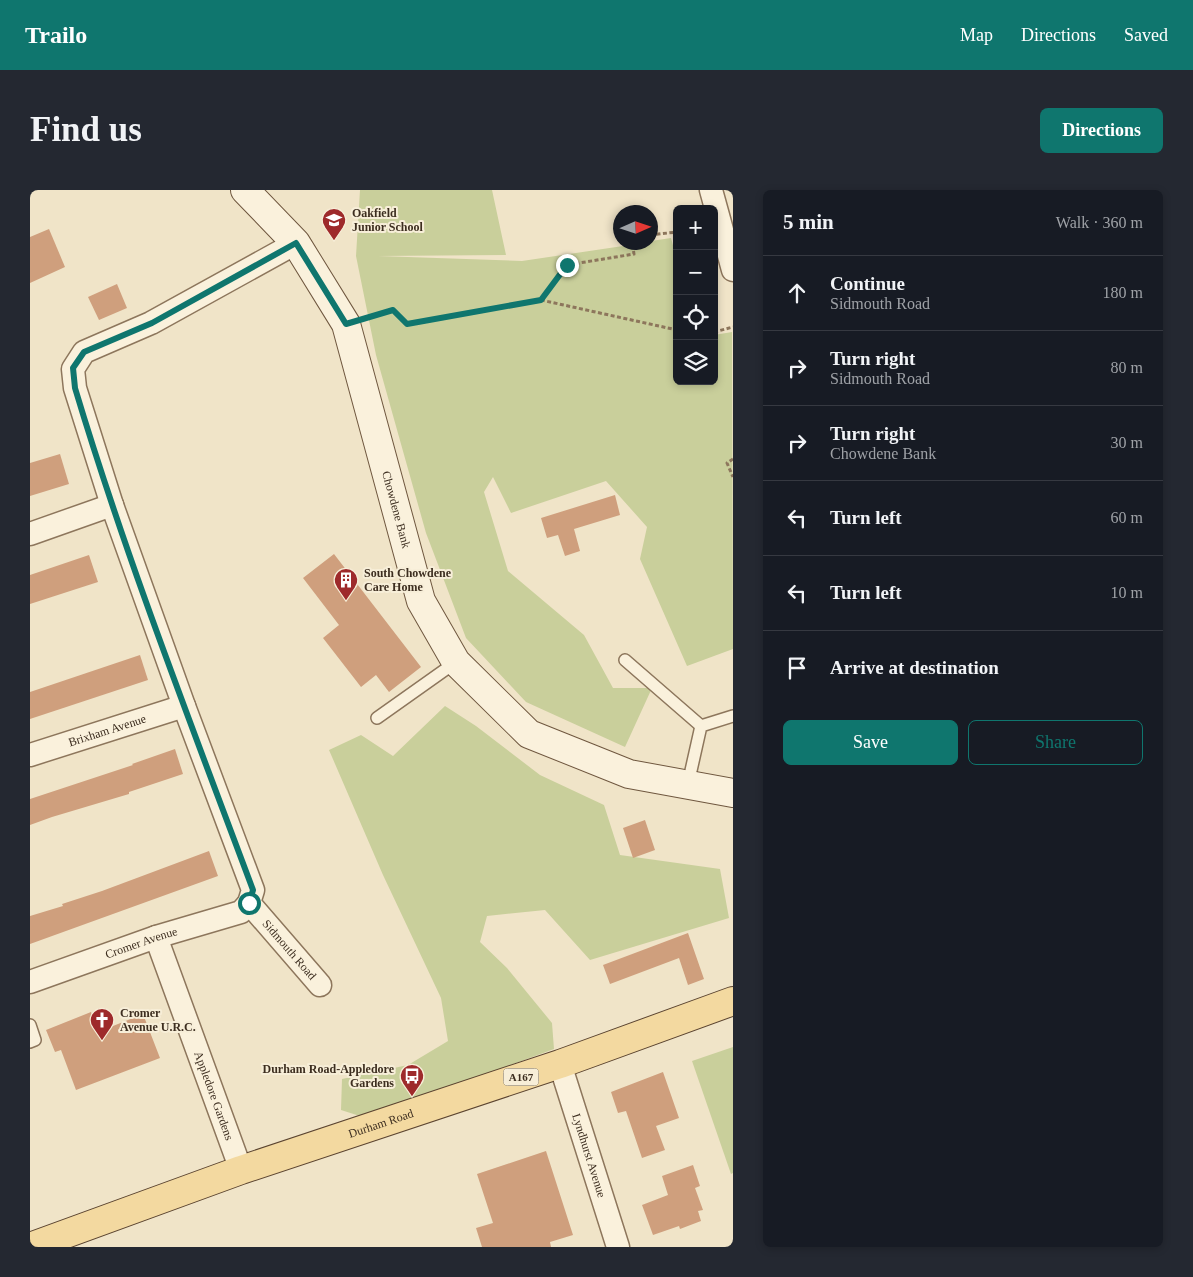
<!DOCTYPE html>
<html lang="en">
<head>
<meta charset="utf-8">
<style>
	body { margin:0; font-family:"Times New Roman",serif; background:#242831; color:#f1f3f6 }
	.controls { position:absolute; right:15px; top:15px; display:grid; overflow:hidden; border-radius:8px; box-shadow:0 2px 8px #0003 }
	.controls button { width:45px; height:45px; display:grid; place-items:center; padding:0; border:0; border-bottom:1px solid #363941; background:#171b24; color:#f1f3f6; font:25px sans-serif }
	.compass { position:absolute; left:583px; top:15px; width:45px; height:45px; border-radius:50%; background:#171b24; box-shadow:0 2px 8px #0003; rotate:87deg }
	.stop { position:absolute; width:15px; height:15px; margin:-11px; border:4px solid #0f766e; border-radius:50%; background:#fff }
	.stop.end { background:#0f766e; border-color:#fff; box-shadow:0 1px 5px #0008 }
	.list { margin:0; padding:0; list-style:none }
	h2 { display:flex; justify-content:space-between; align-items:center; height:65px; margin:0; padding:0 20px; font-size:21px }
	h2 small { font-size:16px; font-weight:400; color:#9ea1a6 }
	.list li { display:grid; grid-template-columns:32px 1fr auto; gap:15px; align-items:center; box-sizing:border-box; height:75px; padding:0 20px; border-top:1px solid #363941 }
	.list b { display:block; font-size:19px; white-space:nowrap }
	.list p { margin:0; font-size:16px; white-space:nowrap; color:#9ea1a6 }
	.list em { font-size:16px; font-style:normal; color:#9ea1a6 }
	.actions { display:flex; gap:10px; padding:15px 20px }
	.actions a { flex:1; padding:11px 0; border:1px solid #0f766e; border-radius:8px; text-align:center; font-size:18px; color:#0f766e }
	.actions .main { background:#0f766e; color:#fff }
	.icon { flex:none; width:28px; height:28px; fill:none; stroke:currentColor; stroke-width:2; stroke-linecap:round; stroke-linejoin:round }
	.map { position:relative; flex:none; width:703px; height:1057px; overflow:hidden; border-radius:8px }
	header { display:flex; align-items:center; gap:30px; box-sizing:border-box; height:70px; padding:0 25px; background:#0f766e; color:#fff }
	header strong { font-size:24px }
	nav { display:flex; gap:28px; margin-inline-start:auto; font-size:18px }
	.intro { display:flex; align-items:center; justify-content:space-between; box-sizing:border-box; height:120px; padding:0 30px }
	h1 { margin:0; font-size:35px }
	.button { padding:12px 22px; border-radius:8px; background:#0f766e; color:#fff; font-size:18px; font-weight:700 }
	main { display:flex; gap:30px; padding:0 30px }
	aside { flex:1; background:#171b24; border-radius:8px; box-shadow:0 2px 8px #0003 }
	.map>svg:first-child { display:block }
	.green { fill:#c9cf9b }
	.building { fill:#cf9f7d }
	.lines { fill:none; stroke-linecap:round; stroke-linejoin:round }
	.lane-casing { stroke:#8d765c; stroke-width:14 }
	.street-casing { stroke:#8d765c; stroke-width:25 }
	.secondary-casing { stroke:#6f573f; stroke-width:30 }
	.primary-casing { stroke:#5b4430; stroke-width:30 }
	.path { stroke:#8d765c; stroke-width:3; stroke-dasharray:4 2.5; stroke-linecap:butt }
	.lane { stroke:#faf1dc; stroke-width:11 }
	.street { stroke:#faf1dc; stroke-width:22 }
	.secondary { stroke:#faf1dc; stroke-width:28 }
	.primary { stroke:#f3d9a0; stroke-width:28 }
	.route { stroke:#0f766e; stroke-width:6 }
	.labels { text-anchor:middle; stroke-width:4; stroke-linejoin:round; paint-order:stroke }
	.shield { fill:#f7eed8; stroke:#756857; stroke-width:1 }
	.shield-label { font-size:11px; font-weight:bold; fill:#3d2e20 }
	.poi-label { font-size:12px; font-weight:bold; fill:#3d2e20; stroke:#f7eed8; text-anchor:start }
	.street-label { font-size:12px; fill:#3d2e20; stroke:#f7eed8 }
</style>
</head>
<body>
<header>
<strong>Trailo</strong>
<nav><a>Map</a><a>Directions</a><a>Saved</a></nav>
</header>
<div class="intro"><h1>Find us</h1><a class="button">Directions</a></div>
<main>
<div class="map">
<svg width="703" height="1057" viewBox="0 0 703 1057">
	<rect width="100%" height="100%" fill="#f0e4c8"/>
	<g class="green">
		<path d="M 330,0 L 462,0 L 476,65 L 348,66 L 492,71 L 620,52 L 621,51 L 641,48 L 647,70 L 647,191 L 684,191 L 684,145 L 702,142 L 703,459 L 657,476 L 610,369 L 617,337 L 576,291 L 481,323 L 463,287 L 454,302 L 478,381 L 554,445 L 583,498 L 622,498 L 595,557 L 496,512 L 436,448 L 396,343 L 346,165 L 326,66 Z"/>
		<path d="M 415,516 L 446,536 L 510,585 L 574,615 L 590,665 L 690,679 L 699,728 L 560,770 L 515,720 L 457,726 L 450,752 L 477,778 L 522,833 L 524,859 L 336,928 L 311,920 L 312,889 L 378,875 L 418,851 L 411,808 L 353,685 L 299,560 L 331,545 L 363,566 Z"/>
		<path d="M 703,857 L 703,983 L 701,984 L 662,871 Z"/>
	</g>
	<g class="building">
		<path d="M 19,39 L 35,77 L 0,93 L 0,47 Z"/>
		<path d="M 87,94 L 97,118 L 69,130 L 58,107 Z"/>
		<path d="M 30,264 L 39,294 L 0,306 L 0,273 Z"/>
		<path d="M 585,305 L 590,325 L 544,339 L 550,361 L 535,366 L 528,345 L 517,348 L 511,328 Z"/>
		<path d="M 304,364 L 391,477 L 359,502 L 346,485 L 331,497 L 293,448 L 309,435 L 273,388 Z"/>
		<path d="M 59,365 L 68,392 L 0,414 L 0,385 Z"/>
		<path d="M 110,465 L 118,490 L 0,529 L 0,502 Z"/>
		<path d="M 145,559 L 153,584 L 99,602 L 99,604 L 22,627 L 0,635 L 0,609 L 103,575 L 102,574 Z"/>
		<path d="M 615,630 L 625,660 L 603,668 L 593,638 Z"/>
		<path d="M 179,661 L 188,686 L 0,754 L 0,726 L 33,716 L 32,714 L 72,701 Z"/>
		<path d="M 658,743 L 674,789 L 658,795 L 649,768 L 580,794 L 573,775 Z"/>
		<path d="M 61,822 L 68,842 L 113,824 L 130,868 L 46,900 L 31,860 L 25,862 L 16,840 Z"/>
		<path d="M 633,882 L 649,928 L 626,936 L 635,960 L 612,968 L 596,921 L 588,923 L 581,902 Z"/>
		<path d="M 516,961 L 543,1045 L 520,1052 L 521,1057 L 452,1057 L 446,1038 L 463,1033 L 447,984 Z"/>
		<path d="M 663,975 L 670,996 L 665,998 L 673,1020 L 668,1021 L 671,1031 L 650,1039 L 649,1036 L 623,1045 L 612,1015 L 638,1005 L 632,986 Z"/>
	</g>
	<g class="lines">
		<g class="lane-casing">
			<g id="lane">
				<path d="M 595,470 L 671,536"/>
				<path d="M 347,528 L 426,472"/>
				<path d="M 658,594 L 671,536 L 703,526"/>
				<path d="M 0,835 L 5,850 L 0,852"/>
			</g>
		</g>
		<g class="street-casing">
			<g id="street">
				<path d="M 681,0 L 703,80"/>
				<path id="s1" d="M 266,53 L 121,133 L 54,162 L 43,179 L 45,198 L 82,315 L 154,516 L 223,700 L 219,713 L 290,795"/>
				<path d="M 0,344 L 82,315"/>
				<path id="s2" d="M 0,565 L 154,516"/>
				<path id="s3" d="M 126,747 L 211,980"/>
				<path id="s4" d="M 0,792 L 126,747 L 211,722 L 219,713"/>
				<path id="s5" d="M 530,874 L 588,1057"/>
			</g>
		</g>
		<g class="secondary-casing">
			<g id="secondary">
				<path id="s6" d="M 215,0 L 266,53 L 316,134 L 391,411 L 426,472 L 499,544 L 599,584 L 703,603"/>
			</g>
		</g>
		<g class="primary-casing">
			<g id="primary">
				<path id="s7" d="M 0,1057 L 211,980 L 530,874 L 703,811"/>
			</g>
		</g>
		<g class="path">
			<path d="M 620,45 L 647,42"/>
			<path d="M 511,110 L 537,75 L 604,64 L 602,52"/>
			<path d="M 338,128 L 363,120 L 377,134 L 511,110 L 647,140"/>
			<path d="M 684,142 L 703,137"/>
			<path d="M 703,269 L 697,273 L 703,287"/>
		</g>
		<use href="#lane" class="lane"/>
		<use href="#street" class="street"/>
		<use href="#secondary" class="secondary"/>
		<use href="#primary" class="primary"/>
	</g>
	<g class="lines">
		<path class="route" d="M 219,713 L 223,700 C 161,534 96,368 45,198 L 43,178 L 54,162 L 122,133 L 266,53 L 316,134 L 363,120 L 377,134 L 511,110 L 537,75"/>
	</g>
	<defs>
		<g id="school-pin" transform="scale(1.25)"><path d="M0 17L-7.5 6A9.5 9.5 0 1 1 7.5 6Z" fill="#9e2a2b" stroke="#f7eed8"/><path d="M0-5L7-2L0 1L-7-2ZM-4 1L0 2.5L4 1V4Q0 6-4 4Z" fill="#fff"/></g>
		<g id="building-pin" transform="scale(1.25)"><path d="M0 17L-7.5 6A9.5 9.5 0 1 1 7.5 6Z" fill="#9e2a2b" stroke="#f7eed8"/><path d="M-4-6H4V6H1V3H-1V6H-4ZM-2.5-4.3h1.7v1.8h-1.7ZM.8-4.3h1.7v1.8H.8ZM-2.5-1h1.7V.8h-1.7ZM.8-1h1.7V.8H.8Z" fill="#fff"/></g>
		<g id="church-pin" transform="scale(1.25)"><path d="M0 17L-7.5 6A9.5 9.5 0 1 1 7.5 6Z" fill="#9e2a2b" stroke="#f7eed8"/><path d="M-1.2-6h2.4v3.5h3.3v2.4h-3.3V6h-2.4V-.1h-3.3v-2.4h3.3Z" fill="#fff"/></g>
		<g id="bus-pin" transform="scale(1.25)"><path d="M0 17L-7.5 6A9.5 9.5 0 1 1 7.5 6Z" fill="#9e2a2b" stroke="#f7eed8"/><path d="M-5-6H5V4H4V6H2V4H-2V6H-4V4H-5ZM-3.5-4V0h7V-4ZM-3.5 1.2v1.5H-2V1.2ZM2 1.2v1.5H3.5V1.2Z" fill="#fff"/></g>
	</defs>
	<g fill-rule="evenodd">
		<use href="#school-pin" x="304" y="30"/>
		<use href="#building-pin" x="316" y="390"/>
		<use href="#church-pin" x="72" y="830"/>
		<use href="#bus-pin" x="382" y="886"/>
	</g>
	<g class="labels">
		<rect class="shield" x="473.5" y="878.5" width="35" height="17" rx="4"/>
		<g class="shield-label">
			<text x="491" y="891">A167</text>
		</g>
		<g class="poi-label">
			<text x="322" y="27">Oakfield<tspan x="322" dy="14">Junior School</tspan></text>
			<text x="334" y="387">South Chowdene<tspan x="334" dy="14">Care Home</tspan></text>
			<text x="90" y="827">Cromer<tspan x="90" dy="14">Avenue U.R.C.</tspan></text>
			<text x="364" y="883" text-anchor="end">Durham Road-Appledore<tspan x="364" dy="14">Gardens</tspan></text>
		</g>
		<g class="street-label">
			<text dy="4" stroke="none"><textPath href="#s6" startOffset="361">Chowdene Bank</textPath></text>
			<text dy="4" stroke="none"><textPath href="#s2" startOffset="81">Brixham Avenue</textPath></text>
			<text dy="4" stroke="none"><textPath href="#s4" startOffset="118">Cromer Avenue</textPath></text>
			<text dy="4" stroke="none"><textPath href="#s1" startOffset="886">Sidmouth Road</textPath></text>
			<text dy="4" stroke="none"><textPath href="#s3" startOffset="169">Appledore Gardens</textPath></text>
			<text dy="4" stroke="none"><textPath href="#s7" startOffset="372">Durham Road</textPath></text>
			<text dy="4" stroke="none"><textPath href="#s5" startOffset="96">Lyndhurst Avenue</textPath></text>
		</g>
	</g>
</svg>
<div class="controls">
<button>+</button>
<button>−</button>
<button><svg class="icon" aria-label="locate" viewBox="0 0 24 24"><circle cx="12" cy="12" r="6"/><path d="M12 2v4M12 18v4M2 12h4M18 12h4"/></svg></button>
<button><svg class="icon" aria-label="layers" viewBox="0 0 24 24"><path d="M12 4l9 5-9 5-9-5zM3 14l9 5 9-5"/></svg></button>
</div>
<svg class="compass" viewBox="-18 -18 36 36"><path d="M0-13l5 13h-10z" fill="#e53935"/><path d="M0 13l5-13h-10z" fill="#9ea1a6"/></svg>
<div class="stop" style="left:219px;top:713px"></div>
<div class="stop end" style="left:537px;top:75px"></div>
</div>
<aside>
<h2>5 min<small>Walk · 360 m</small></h2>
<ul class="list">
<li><svg class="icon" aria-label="ahead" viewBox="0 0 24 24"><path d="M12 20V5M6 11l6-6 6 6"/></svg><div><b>Continue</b><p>Sidmouth Road</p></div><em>180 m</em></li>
<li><svg class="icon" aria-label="right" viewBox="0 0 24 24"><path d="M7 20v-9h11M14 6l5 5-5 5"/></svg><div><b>Turn right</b><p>Sidmouth Road</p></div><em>80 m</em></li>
<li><svg class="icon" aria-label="right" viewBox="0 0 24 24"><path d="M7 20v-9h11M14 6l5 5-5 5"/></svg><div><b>Turn right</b><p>Chowdene Bank</p></div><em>30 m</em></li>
<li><svg class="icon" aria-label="left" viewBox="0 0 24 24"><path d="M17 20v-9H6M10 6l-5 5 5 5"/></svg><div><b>Turn left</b></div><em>60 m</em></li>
<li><svg class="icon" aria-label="left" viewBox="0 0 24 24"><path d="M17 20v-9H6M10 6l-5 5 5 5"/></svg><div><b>Turn left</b></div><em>10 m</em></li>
<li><svg class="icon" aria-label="arrive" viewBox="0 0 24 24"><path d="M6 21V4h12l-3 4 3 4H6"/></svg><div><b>Arrive at destination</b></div></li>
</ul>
<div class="actions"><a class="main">Save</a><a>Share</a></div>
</aside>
</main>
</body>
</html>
